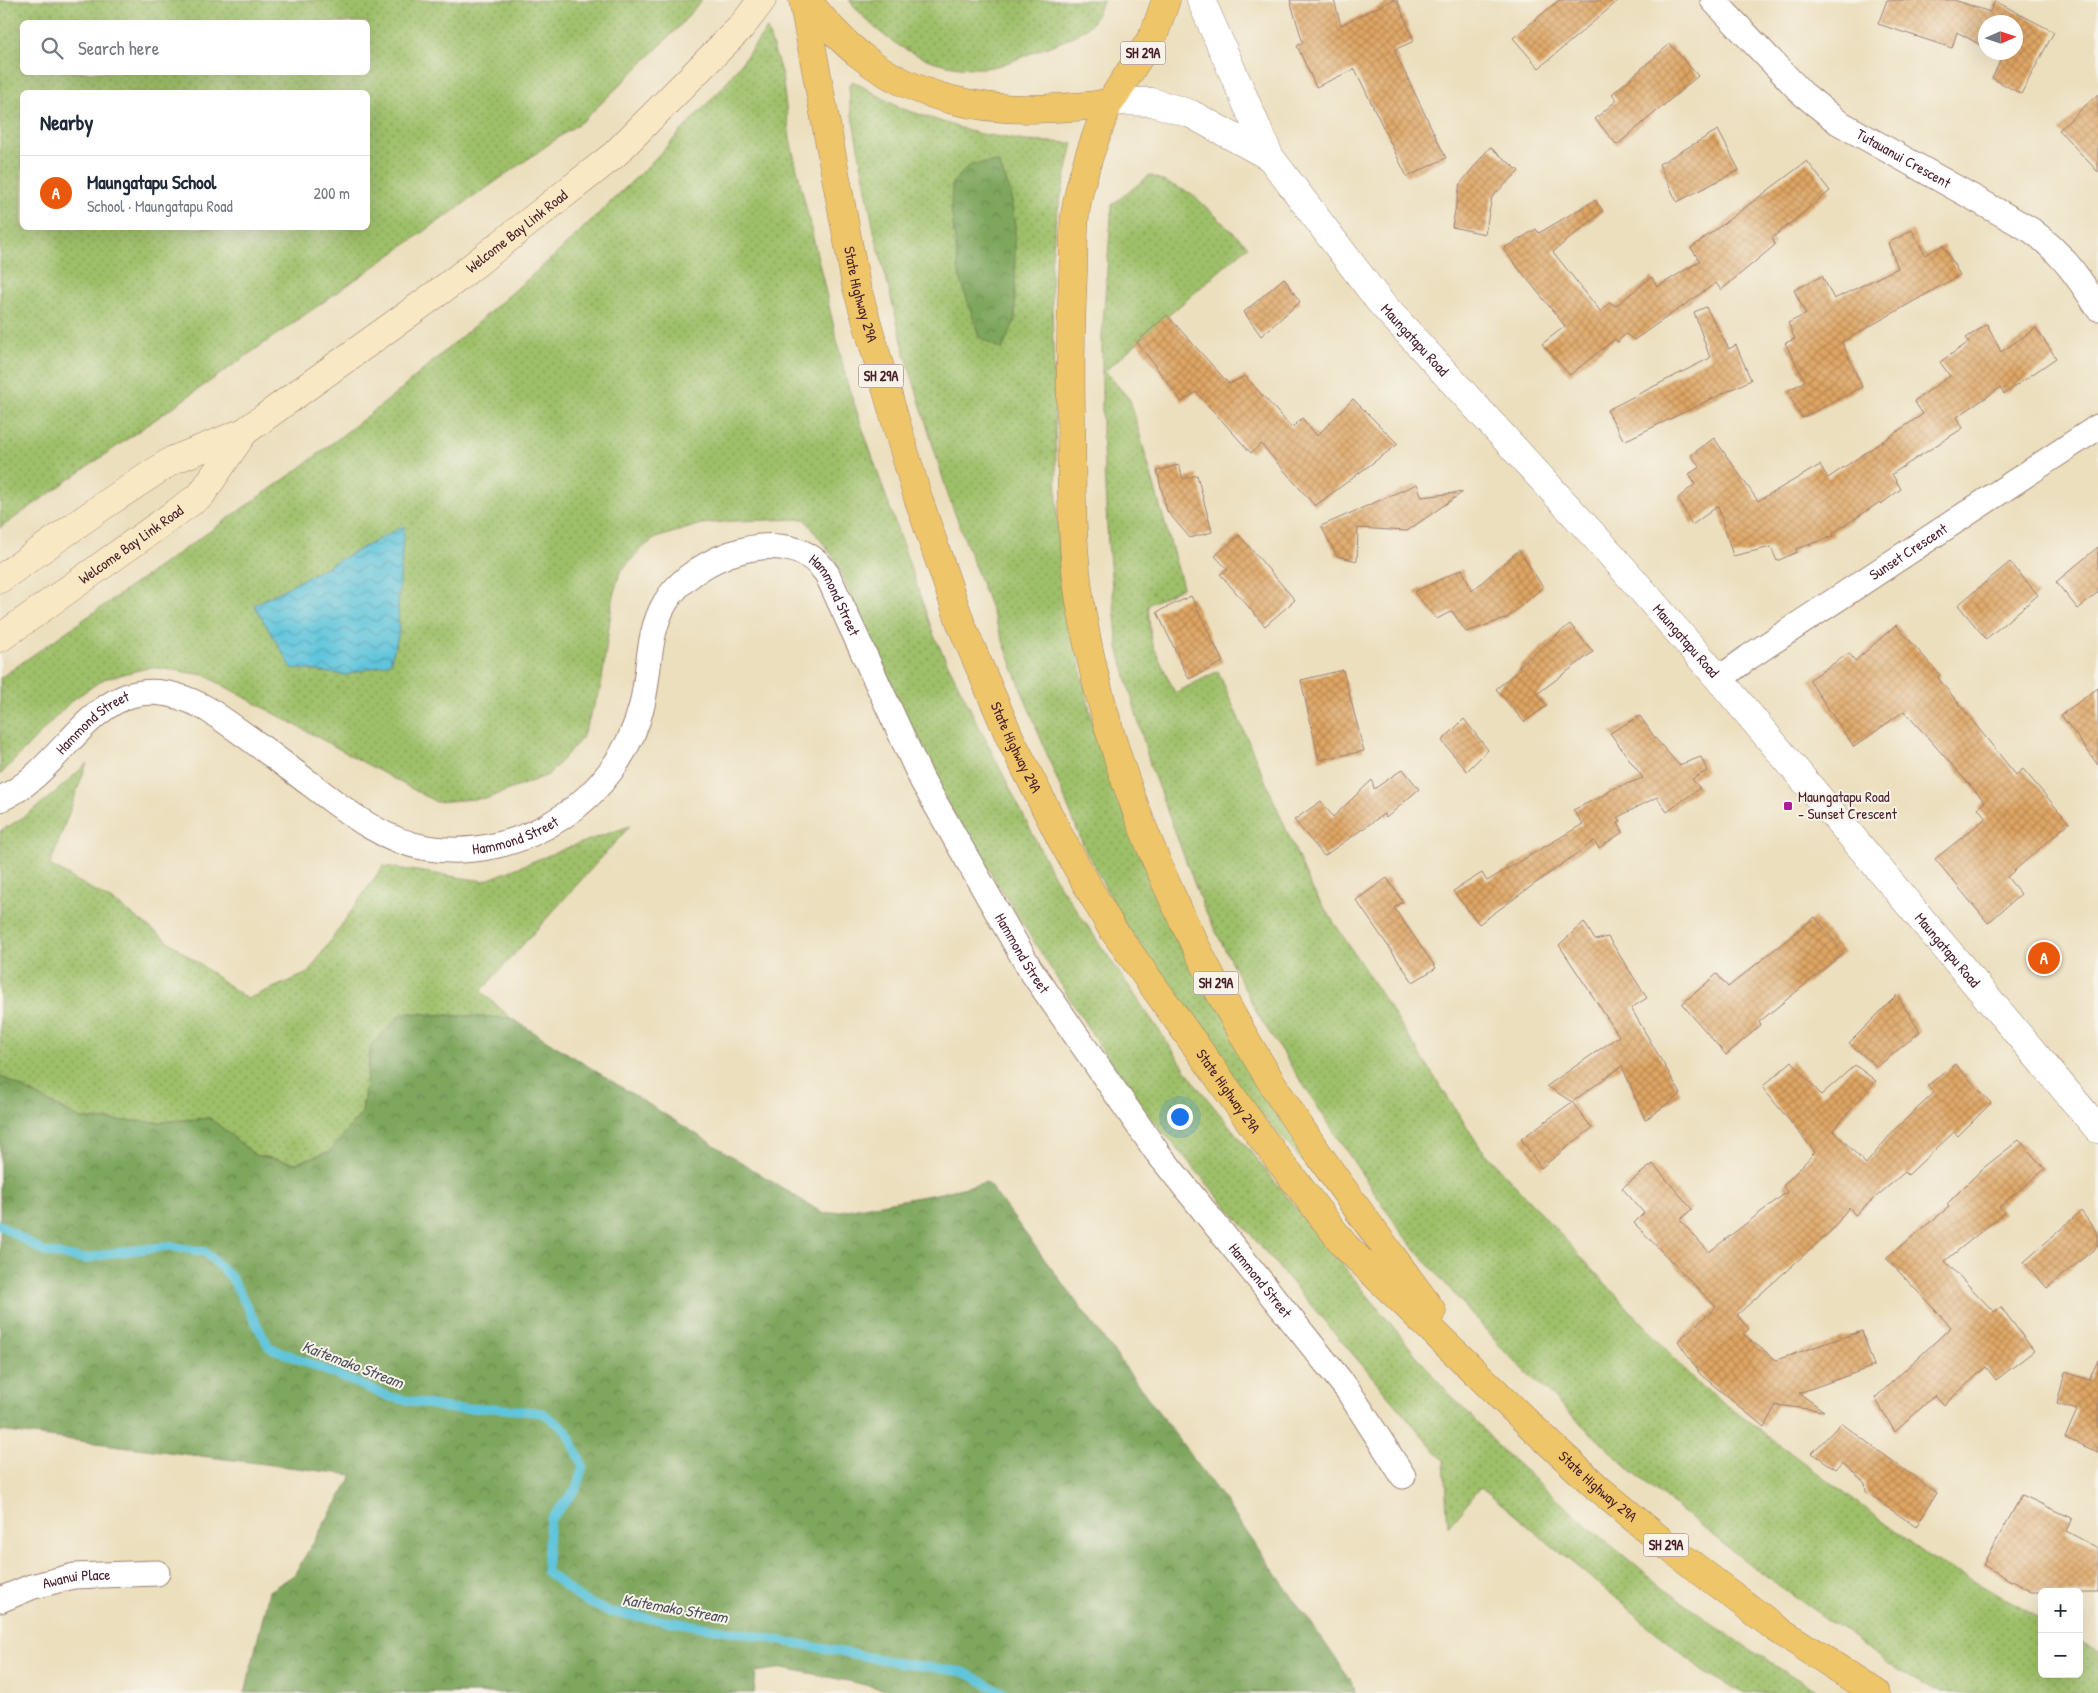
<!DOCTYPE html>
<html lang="en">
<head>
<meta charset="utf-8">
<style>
	body { margin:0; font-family:"Patrick Hand",sans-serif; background:#f6f6f7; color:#1f2937 }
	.controls { position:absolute; right:15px; bottom:15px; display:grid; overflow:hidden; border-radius:8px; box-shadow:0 5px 20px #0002 }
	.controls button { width:45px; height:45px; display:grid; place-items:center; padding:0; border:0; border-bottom:1px solid #e0e1e3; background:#fff; color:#1f2937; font:25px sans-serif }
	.compass { position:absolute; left:1978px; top:15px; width:45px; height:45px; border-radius:50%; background:#fff; box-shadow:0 5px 20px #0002; rotate:87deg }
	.you { position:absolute; left:1179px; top:1116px; width:18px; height:18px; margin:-12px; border:4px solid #fff; border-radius:50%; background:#1a73e8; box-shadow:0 0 0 8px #1a73e833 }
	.badge { display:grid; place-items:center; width:32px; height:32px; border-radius:50%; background:#ea580c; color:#fff; font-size:16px; font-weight:700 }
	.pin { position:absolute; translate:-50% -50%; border:2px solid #fff; box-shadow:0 1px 5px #0006 }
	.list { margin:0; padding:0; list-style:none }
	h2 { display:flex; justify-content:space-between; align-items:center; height:65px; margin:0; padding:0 20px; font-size:21px }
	h2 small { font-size:16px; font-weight:400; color:#747a83 }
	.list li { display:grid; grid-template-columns:32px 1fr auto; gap:15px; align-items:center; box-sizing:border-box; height:75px; padding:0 20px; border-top:1px solid #e0e1e3 }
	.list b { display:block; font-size:19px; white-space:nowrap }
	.list p { margin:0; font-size:16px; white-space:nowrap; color:#747a83 }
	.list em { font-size:16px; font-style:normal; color:#747a83 }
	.icon { flex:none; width:28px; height:28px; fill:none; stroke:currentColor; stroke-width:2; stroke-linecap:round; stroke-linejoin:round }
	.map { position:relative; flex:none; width:2098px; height:1693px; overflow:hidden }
	.search { position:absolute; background:#fff; box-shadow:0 5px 20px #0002; left:20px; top:20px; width:350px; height:55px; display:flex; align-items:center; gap:12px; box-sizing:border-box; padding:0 18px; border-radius:8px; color:#747a83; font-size:19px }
	.panel { position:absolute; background:#fff; box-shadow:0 5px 20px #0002; left:20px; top:90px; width:350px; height:140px; border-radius:8px }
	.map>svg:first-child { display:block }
	.grass { fill:url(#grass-dots); stroke:#74704a; fill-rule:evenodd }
	.forest { fill:url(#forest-crowns); stroke:#646244 }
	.water { fill:url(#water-waves); stroke:#547284 }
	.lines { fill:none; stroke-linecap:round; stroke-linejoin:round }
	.stream { stroke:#5fc5dc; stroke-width:9 }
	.building { fill:url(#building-cross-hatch) }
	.minor-casing { stroke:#9b7f74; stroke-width:27 }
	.tertiary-casing { stroke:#9b7f74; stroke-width:29 }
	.secondary-casing { stroke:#9b7f74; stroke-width:29 }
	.trunk-casing { stroke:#9b7f74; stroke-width:29 }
	.minor { stroke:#fff; stroke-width:25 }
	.tertiary { stroke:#fff; stroke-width:28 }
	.secondary { stroke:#f8e8c3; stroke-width:28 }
	.trunk { stroke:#eec569; stroke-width:28 }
	.poi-dot { fill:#b5179e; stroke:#f7f3e8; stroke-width:2 }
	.labels { text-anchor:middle; stroke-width:4; stroke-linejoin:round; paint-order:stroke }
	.shield { fill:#f7f3e8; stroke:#7e5f64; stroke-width:1 }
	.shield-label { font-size:14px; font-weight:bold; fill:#4a1f2b }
	.street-label { font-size:15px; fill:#4a1f2b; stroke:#f7f3e8 }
	.poi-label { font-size:15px; fill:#4a1f2b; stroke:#f7f3e8; text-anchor:start }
	.water-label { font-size:16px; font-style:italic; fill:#505160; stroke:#f7f3e8 }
</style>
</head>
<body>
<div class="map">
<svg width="2098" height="1693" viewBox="0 0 2098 1693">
	<defs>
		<pattern id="grass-dots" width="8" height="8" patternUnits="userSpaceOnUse" patternTransform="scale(1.25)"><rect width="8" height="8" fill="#9ec069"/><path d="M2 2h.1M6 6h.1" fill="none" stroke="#839b57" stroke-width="1.8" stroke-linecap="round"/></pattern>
		<pattern id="forest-crowns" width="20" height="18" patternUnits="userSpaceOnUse" patternTransform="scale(1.25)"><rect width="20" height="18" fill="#7ea65d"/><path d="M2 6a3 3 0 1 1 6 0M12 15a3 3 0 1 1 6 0" fill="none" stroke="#69874d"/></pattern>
		<pattern id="water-waves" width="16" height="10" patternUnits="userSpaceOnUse" patternTransform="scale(1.25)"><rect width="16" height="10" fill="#5fc5dc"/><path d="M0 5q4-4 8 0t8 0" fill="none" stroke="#509fb3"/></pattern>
		<pattern id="building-cross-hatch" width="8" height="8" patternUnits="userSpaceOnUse" patternTransform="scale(1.25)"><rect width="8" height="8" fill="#dfa663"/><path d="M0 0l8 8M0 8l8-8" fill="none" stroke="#b78752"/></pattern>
	</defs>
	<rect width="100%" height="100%" fill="#f7f3e8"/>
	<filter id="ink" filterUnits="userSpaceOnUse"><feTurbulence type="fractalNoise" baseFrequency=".02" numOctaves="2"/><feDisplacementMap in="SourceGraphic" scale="10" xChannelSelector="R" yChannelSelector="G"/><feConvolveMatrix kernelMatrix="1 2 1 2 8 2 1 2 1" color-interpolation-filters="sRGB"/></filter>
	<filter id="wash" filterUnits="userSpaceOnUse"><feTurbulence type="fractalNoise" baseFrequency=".0096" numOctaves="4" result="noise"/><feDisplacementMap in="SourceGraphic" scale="20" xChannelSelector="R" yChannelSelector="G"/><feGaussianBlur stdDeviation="1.12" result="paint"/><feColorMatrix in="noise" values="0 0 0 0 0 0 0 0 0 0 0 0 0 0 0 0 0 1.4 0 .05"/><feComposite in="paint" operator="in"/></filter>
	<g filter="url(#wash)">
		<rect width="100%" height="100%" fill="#ecdfbe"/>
		<g class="grass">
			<path d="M 0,0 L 702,0 L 677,29 L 585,119 L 0,528 ZM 22,22 L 368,22 L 368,72 L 22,72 ZM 368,92 L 368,228 L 22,228 L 22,92 Z"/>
			<path d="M 849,0 L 1104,0 C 1099,8 1095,20 1089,26 C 1075,38 1054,44 1037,51 C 1020,57 1002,67 983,68 C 929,70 881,42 849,0 Z"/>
			<path d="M 767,29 L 782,75 L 790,139 L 847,383 L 934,636 L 1054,877 L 1197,1086 L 1434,1377 L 1505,1453 L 1584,1523 L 1663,1588 L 1752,1651 L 1820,1693 L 1742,1693 L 1703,1671 L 1481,1487 L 1448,1527 L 1444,1461 L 1128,1091 L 936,786 L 834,558 L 805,519 L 733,521 L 701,524 L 656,538 L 642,548 L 620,572 L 613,596 L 601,687 L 582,738 L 548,775 L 488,798 L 436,802 L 204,675 L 151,667 L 104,679 L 72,700 L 0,775 L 0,678 L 296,471 L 392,397 L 553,257 L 648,166 L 723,87 Z"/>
			<path d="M 853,81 L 900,108 L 976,133 L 1025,141 L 1073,143 L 1056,219 L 1051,265 L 1058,541 L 1071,624 L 1095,734 L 1140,855 L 1328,1190 L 1251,1103 L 1125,924 L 1086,852 L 1023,694 L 948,495 L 906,357 L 874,231 L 850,105 L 849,85 Z"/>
			<path d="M 1150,175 L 1192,194 L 1248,246 L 1105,371 L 1130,400 L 1183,587 L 1148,605 L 1151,641 L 1175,693 L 1218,671 L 1311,887 L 1480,1147 L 1696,1382 L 1928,1556 L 2042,1620 L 2042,1674 L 2079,1674 L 2079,1641 L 2098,1651 L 2098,1693 L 1941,1693 L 1899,1670 L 1758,1571 L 1631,1471 L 1505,1352 L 1403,1235 L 1341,1143 L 1258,1015 L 1202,904 L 1151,768 L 1118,647 L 1108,544 L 1102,430 L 1102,336 L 1112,205 Z"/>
			<path d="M 87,763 L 50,865 L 119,905 L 247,999 L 308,973 L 383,866 L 484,881 L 569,847 L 630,826 L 481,991 L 511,1018 L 403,1013 L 371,1045 L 362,1113 L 330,1151 L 296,1163 L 255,1155 L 210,1118 L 158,1122 L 81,1119 L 0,1076 L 0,831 C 34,813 60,789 87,763 Z"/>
		</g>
		<g class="forest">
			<path d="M 998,162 L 1010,190 L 1015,226 L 1015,320 L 1002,350 L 979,337 L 959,274 L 951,208 L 952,183 L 971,164 Z"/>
			<path d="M 403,1013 L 511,1018 L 824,1214 L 941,1193 L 987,1182 L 1219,1493 L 1353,1683 L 1355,1693 L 897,1693 L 853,1682 L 784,1668 L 756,1672 L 754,1693 L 245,1693 L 269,1591 L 294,1575 L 353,1475 L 0,1431 L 0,1076 L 81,1119 L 158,1122 L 210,1118 L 255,1155 L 296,1163 L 330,1151 L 362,1113 L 371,1045 Z"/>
		</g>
		<path class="water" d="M 404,526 L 398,604 L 399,633 L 390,663 L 346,675 L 292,668 L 254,605 Z"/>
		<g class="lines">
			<path class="stream" d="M 0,1225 L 44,1252 L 84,1259 L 113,1253 L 170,1246 L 205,1252 L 231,1277 L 269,1347 L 390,1397 L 452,1409 L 493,1408 L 543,1413 L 567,1431 L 583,1466 L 576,1489 L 550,1520 L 546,1571 L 581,1599 L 609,1612 L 735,1632 L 900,1663 L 964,1672 L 1004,1693"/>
		</g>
		<g id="blocks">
			<g class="building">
				<path d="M 1290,0 L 1334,0 L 1341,25 L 1392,0 L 1397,0 L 1414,41 L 1394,50 L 1446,158 L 1407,177 L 1355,69 L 1316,87 L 1297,46 L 1303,43 Z"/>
				<path d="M 1559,0 L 1619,0 L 1539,68 L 1513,38 Z"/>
				<path d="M 1887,0 L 1954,0 L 1990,12 L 1995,1 L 2054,32 L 2021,94 L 1992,78 L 2002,57 L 1994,52 L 2016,52 L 2016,22 L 1986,22 L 1986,48 L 1957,32 L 1952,48 L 1878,24 Z"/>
				<path d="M 1670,44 L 1698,76 L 1617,145 L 1595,119 L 1617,100 L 1612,94 Z"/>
				<path d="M 2098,94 L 2098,172 L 2059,130 Z"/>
				<path d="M 1718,130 L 1739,170 L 1677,202 L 1659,164 Z"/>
				<path d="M 1490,147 L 1519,171 L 1492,197 L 1485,234 L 1452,227 L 1460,184 Z"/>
				<path d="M 1807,161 L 1830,191 L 1772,238 L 1775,245 L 1721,290 L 1716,283 L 1634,340 L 1626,334 L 1617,342 L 1615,339 L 1570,375 L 1542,344 L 1565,326 L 1503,249 L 1536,229 L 1539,233 L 1595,200 L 1603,211 L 1553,252 L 1601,312 L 1610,302 L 1615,306 L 1652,277 L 1657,287 L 1700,261 L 1691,248 Z"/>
				<path d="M 1912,230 L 1925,255 L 1943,245 L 1960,275 L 1842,342 L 1862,387 L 1802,418 L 1787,391 L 1805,381 L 1785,343 L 1795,339 L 1788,323 L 1806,314 L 1794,290 L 1822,276 L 1834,299 L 1898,268 L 1888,243 Z"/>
				<path d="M 1284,278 L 1300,302 L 1261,336 L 1244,312 Z"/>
				<path d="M 1706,307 L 1729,349 L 1736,345 L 1751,380 L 1624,441 L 1607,410 L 1710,358 L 1694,312 Z"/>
				<path d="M 1167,315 L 1229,384 L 1245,376 L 1292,428 L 1302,418 L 1317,436 L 1353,399 L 1398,444 L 1315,506 L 1261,444 L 1251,453 L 1196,392 L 1182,402 L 1137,342 Z"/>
				<path d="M 1987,324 L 2001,352 L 2036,328 L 2056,358 L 2004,394 L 2000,388 L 1957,417 L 1963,428 L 1892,474 L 1901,489 L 1881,504 L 1880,502 L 1833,533 L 1834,536 L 1796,549 L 1797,552 L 1777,561 L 1771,547 L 1733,556 L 1718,506 L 1692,525 L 1678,498 L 1695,484 L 1689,474 L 1700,467 L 1691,455 L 1714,438 L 1758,501 L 1820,465 L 1828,478 L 1923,414 L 1914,401 L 1950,376 L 1940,362 L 1969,342 L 1966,338 Z"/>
				<path d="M 1179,465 L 1183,479 L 1197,475 L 1212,532 L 1190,538 L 1167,511 L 1157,471 Z"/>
				<path d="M 1417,484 L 1422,497 L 1463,492 L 1407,531 L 1358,528 L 1357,561 L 1337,556 L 1321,526 Z"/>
				<path d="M 1239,535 L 1295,600 L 1265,626 L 1220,574 L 1228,570 L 1215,556 Z"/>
				<path d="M 2098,547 L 2098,592 L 2078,609 L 2056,582 Z"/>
				<path d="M 1519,550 L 1543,587 L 1507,618 L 1466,632 L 1452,611 L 1437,619 L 1414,592 L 1462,569 L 1472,591 Z"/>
				<path d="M 2010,562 L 2038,595 L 1986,639 L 1958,605 Z"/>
				<path d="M 1191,596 L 1223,662 L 1189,679 L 1157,612 Z"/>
				<path d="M 1570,624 L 1593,652 L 1537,694 L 1547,706 L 1524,722 L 1496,689 L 1520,669 L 1519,666 Z"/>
				<path d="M 1896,625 L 1940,675 L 1938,678 L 2016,775 L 2023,769 L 2069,823 L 2007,877 L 2021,894 L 1988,923 L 1935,859 L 1986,818 L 1978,808 L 1985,802 L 1904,711 L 1854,747 L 1809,680 L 1849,653 L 1855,661 Z"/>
				<path d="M 1343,670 L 1364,751 L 1319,760 L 1301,680 Z"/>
				<path d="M 2098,688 L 2098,765 L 2061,715 Z"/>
				<path d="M 1640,716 L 1655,738 L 1679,765 L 1701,757 L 1707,771 L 1692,779 L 1700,788 L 1667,812 L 1657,797 L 1618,817 L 1621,821 L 1618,823 L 1623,832 L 1599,848 L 1594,841 L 1479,924 L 1453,891 L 1482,873 L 1487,881 L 1583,824 L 1573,810 L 1608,793 L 1607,791 L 1643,778 L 1610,733 Z"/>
				<path d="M 1464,719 L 1488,750 L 1467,771 L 1442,741 Z"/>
				<path d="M 1403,769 L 1419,789 L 1386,818 L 1384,814 L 1324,856 L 1294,820 L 1321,801 L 1333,817 L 1372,780 L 1374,789 Z"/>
				<path d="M 1387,878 L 1403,902 L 1394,908 L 1436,968 L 1413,982 L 1356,900 Z"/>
				<path d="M 1815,917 L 1844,953 L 1759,1022 L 1761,1025 L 1726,1055 L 1682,1004 L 1717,974 L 1728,987 Z"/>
				<path d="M 1584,922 L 1595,940 L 1608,937 L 1647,998 L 1631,1008 L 1681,1094 L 1645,1120 L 1622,1066 L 1572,1102 L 1547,1086 L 1619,1036 L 1559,945 Z"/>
				<path d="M 1897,995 L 1920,1032 L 1877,1067 L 1849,1043 Z"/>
				<path d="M 1792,1061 L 1821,1095 L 1855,1065 L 1876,1081 L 1833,1130 L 1866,1164 L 1895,1129 L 1934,1093 L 1927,1086 L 1955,1064 L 1991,1103 L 1958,1136 L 1954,1132 L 1908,1175 L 1905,1172 L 1855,1215 L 1849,1207 L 1832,1230 L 1737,1315 L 1749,1329 L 1743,1334 L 1776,1360 L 1862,1331 L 1874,1366 L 1799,1393 L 1824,1411 L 1776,1405 L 1764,1427 L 1700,1374 L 1678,1341 L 1716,1307 L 1634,1223 L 1644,1213 L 1622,1188 L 1653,1164 L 1692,1209 L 1680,1220 L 1709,1252 L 1787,1192 L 1783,1186 L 1815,1152 L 1762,1087 Z"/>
				<path d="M 1572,1102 L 1592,1128 L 1541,1168 L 1521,1139 Z"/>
				<path d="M 2019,1140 L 2045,1169 L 1999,1207 L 2004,1213 L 1945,1261 L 1994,1312 L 2001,1307 L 2034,1351 L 1996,1380 L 1986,1367 L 1944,1405 L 1935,1395 L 1895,1432 L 1875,1398 L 1951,1327 L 1886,1258 L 1949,1207 L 1947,1204 L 1982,1169 Z"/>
				<path d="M 2081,1211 L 2098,1234 L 2098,1246 L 2047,1288 L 2024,1262 Z"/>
				<path d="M 2098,1360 L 2098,1452 L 2065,1438 L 2077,1410 L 2057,1404 L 2065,1372 L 2089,1380 Z"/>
				<path d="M 1841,1423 L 1936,1493 L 1916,1527 L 1866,1492 L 1865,1483 L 1842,1462 L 1836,1469 L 1812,1453 Z"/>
				<path d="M 2022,1495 L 2072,1518 L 2066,1531 L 2098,1548 L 2098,1592 L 2031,1592 L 1983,1565 Z"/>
			</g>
		</g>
	</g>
	<g filter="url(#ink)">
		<use href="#blocks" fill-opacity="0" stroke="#9b7f74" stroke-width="1"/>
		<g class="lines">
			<g class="minor-casing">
				<g id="minor">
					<path id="s1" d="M 1713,0 L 1802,93 L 1838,122 L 2031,230 C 2062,253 2077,275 2098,308"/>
					<path id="s2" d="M 1719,679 L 1749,657 L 2098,427"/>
					<path id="s3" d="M 0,799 C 75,766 99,649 207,709 C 244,733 278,760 313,786 C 347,812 383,841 427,848 C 522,863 619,799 642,705 C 650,671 647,634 665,603 C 692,556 791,519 827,574 L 922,780 L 1030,969 L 1157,1152 L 1347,1389 L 1403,1476"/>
					<path id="s4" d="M 0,1600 L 31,1587 L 74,1576 L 157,1573"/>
				</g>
			</g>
			<g class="tertiary-casing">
				<g id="tertiary">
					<path id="s5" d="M 1201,0 L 1270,157 L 1380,302 L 1607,550 L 1719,679 L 2098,1129"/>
					<path d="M 1111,101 L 1152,102 L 1191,114 L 1270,157"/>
				</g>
			</g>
			<g class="secondary-casing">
				<g id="secondary">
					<path id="s6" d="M 0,579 L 103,506 L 173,460 L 244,432 L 450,284 L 614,155 L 742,26 L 762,0"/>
					<path id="s7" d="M 0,638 L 201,495 L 244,432"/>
				</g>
			</g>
			<g class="trunk-casing">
				<g id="trunk">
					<path id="s8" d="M 803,0 L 856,285 L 917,495 L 961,624 L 1010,738 L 1061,839 L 1111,927 L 1261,1137 L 1345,1246 L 1532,1427 L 1600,1490 L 1670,1548 L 1777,1629 L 1876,1693"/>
					<path d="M 807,0 C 823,20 839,39 860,55 C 915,99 986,113 1054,108 C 1069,107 1099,107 1111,101 L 1154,34 L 1166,0"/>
					<path d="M 1109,102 C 1095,139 1080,176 1075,215 C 1073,235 1074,255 1073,274 C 1071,320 1070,366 1071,412 C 1072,477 1070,543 1081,608 C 1109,776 1182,936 1270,1080 C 1319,1160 1377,1235 1432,1311"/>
				</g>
			</g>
			<use href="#minor" class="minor"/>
			<use href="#tertiary" class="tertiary"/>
			<use href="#secondary" class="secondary"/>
			<use href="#trunk" class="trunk"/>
		</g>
	</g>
	<rect class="poi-dot" x="1783" y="801" width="10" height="10" rx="2.5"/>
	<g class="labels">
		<g class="shield">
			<rect x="1120.5" y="41.5" width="45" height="23" rx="4"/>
			<rect x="858.5" y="364.5" width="45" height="23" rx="4"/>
			<rect x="1193.5" y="971.5" width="45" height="23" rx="4"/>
			<rect x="1643.5" y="1533.5" width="45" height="23" rx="4"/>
		</g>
		<g class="shield-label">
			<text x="1143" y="58">SH 29A</text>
			<text x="881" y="381">SH 29A</text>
			<text x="1216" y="988">SH 29A</text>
			<text x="1666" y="1550">SH 29A</text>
		</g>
		<g class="street-label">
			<text dy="5" stroke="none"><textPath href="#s1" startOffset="250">Tutauanui Crescent</textPath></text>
			<text dy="5" stroke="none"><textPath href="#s6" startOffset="625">Welcome Bay Link Road</textPath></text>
			<text dy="5" stroke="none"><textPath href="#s8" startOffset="300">State Highway 29A</textPath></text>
			<text dy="5" stroke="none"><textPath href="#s5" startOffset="405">Maungatapu Road</textPath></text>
			<text dy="5" stroke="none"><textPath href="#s7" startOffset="161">Welcome Bay Link Road</textPath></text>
			<text dy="5" stroke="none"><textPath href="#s2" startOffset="228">Sunset Crescent</textPath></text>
			<text dy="5" stroke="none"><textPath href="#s3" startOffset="1110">Hammond Street</textPath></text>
			<text dy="5" stroke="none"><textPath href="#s5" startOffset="810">Maungatapu Road</textPath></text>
			<text dy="5" stroke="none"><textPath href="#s3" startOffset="121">Hammond Street</textPath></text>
			<text dy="5" stroke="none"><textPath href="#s8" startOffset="780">State Highway 29A</textPath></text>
			<text dy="5" stroke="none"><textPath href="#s3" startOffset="601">Hammond Street</textPath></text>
			<text dy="5" stroke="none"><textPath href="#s5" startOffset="1215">Maungatapu Road</textPath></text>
			<text dy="5" stroke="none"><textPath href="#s3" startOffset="1515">Hammond Street</textPath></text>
			<text dy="5" stroke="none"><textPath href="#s8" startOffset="1185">State Highway 29A</textPath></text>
			<text dy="5" stroke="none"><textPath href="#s3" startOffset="1920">Hammond Street</textPath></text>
			<text dy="5" stroke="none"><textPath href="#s8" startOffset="1728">State Highway 29A</textPath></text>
			<text dy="5" stroke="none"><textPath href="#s4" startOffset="80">Awanui Place</textPath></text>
		</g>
		<g class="poi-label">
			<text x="1798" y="802">Maungatapu Road<tspan x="1798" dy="17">- Sunset Crescent</tspan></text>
		</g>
		<g class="water-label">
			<text transform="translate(353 1364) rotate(21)" y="6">Kaitemako Stream</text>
			<text transform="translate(675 1608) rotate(10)" y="6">Kaitemako Stream</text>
		</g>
	</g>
</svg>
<div class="controls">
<button>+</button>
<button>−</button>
</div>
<svg class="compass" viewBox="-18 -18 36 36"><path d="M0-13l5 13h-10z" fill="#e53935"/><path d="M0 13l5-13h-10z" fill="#747a83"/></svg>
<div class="you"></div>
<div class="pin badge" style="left:2044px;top:958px">A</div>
<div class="search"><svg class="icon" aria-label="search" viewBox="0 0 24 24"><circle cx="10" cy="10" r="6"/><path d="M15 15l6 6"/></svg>Search here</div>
<section class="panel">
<h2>Nearby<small></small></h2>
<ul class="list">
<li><span class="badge">A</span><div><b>Maungatapu School</b><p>School · Maungatapu Road</p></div><em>200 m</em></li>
</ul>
</section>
</div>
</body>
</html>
